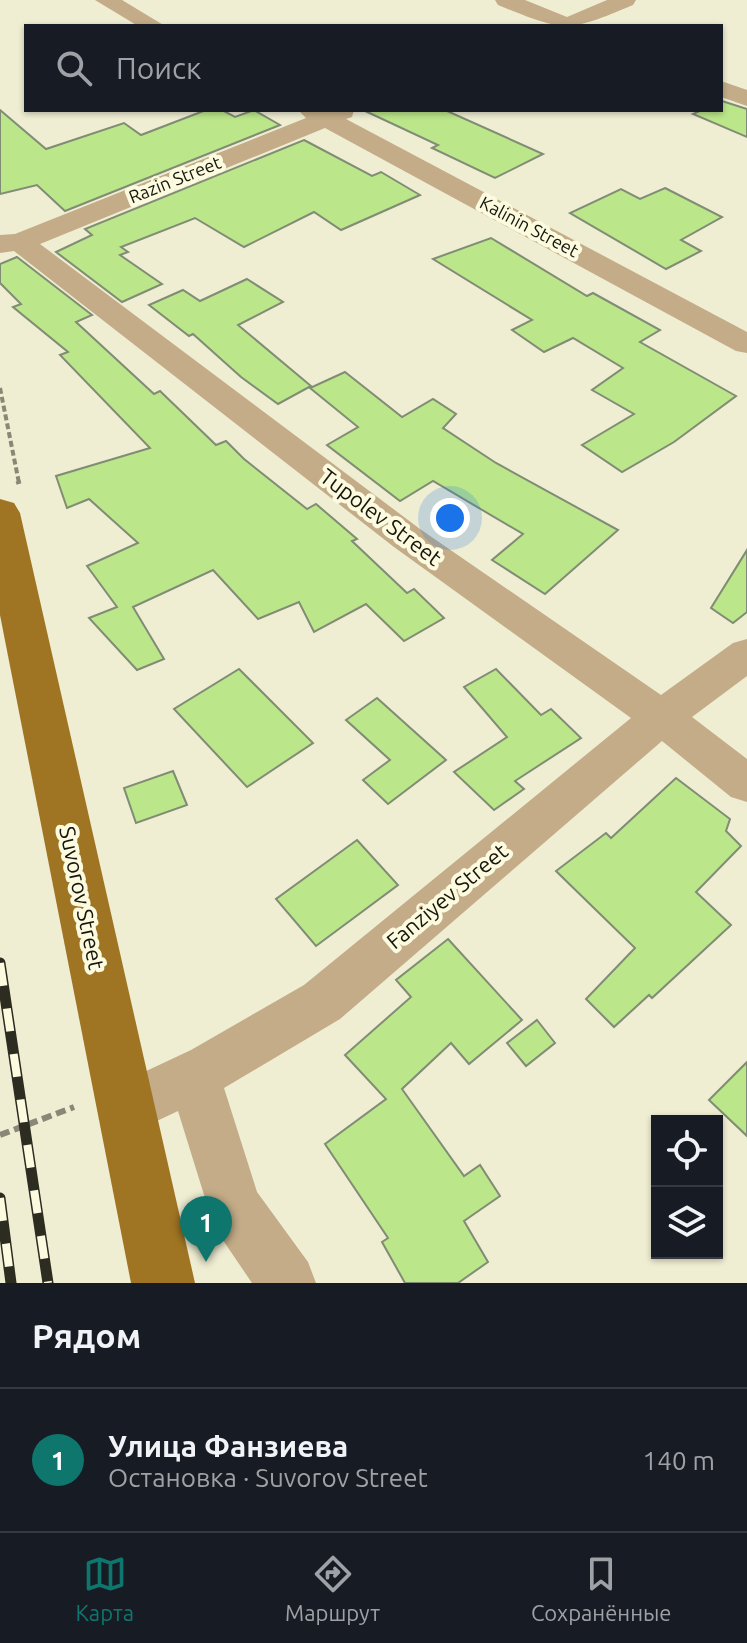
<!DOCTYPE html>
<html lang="ru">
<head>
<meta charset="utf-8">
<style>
	body { margin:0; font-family:Ubuntu,sans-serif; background:#20242c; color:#f1f3f6 }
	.controls { position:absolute; right:24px; bottom:24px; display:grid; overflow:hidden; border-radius:0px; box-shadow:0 2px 6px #0004 }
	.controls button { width:72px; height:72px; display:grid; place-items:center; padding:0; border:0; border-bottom:2px solid #363941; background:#171b24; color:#f1f3f6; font:40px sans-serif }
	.you { position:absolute; left:450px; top:518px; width:28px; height:28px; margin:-20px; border:6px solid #fff; border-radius:50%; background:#1a73e8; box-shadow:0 0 0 12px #1a73e833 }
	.badge { display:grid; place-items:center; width:52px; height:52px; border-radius:50%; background:#0f766e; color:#fff; font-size:26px; font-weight:700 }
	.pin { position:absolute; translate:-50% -66px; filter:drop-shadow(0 2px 4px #0008) }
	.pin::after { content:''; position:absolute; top:42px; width:28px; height:24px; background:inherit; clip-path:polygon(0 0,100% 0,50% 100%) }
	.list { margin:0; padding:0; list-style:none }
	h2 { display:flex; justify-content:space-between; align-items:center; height:104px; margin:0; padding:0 32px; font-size:34px }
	h2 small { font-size:26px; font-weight:400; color:#9ea1a6 }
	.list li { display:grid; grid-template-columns:52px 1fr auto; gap:24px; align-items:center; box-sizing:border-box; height:144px; padding:0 32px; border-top:2px solid #363941 }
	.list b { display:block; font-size:30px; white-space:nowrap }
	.list p { margin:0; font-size:26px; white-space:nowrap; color:#9ea1a6 }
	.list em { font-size:26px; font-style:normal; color:#9ea1a6 }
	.icon { flex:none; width:44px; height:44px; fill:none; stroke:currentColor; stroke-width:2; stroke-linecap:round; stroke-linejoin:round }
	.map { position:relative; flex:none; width:747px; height:1283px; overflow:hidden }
	.search { position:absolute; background:#171b24; box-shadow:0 2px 6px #0004; left:24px; right:24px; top:24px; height:88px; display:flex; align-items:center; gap:20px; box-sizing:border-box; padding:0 28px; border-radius:0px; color:#9ea1a6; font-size:30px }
	.sheet { height:248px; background:#171b24 }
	nav { display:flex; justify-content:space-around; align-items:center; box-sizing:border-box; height:112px; border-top:2px solid #363941; background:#171b24; font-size:22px; color:#9ea1a6 }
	nav a { display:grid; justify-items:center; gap:4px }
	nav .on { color:#0f766e }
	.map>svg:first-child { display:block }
	.building { fill:#bbe68a; stroke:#818c75; stroke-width:2 }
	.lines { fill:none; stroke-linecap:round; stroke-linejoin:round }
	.path-far2 { stroke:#898775; stroke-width:4; stroke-dasharray:6 3; stroke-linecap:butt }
	.path-far1 { stroke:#898775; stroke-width:5; stroke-dasharray:8 4; stroke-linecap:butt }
	.path { stroke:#898775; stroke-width:6; stroke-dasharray:10 5; stroke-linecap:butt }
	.minor { fill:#c3ac87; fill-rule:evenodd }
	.major { fill:#9f7523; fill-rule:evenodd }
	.rail-casing { stroke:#2d2c21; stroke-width:11 }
	.rail { stroke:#fcfbdf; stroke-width:8; stroke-dasharray:23; stroke-linecap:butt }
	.labels { text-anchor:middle; stroke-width:8; stroke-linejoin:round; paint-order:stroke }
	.far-street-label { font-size:18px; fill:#17160d; stroke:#fcfbdf }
	.street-label { font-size:22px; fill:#17160d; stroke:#fcfbdf }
</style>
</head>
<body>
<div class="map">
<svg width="747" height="1283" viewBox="0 0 747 1283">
	<rect width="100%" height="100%" fill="#efedd2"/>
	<g class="building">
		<path d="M 722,101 L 747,109 L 747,137 L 693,114 L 702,110 L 721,110 Z"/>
		<path d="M 0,110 L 46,149 L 124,123 L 141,135 L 206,110 L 222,110 L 235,117 L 254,110 L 280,125 L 65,211 L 37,185 L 0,194 Z"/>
		<path d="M 363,110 L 445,110 L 543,154 L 495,178 L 432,148 L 438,145 Z"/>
		<path d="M 304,140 L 372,176 L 381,172 L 420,195 L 341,230 L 314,212 L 244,247 L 195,218 L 121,247 L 128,252 L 120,255 L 162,284 L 122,302 L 56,252 L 92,235 L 85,229 Z"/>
		<path d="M 665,188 L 722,217 L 681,240 L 701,251 L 666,269 L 570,213 L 621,189 L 640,199 Z"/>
		<path d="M 491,238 L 587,296 L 593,293 L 660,330 L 640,342 L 736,396 L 674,442 L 622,472 L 582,445 L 634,414 L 592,390 L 623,368 L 573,338 L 544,352 L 512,330 L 532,320 L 433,259 Z"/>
		<path d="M 17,257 L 92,315 L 76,322 L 154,394 L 160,391 L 216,445 L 226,441 L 244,459 L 307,509 L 316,504 L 357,539 L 352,541 L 407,593 L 414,589 L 444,618 L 404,641 L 366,604 L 314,632 L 299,602 L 258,619 L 213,570 L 133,607 L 164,659 L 137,670 L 89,618 L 117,607 L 87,566 L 138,543 L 89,499 L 67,508 L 56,476 L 150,448 L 60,355 L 68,352 L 13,307 L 21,304 L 0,283 L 0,264 Z"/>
		<path d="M 247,279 L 283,302 L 238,325 L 311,386 L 278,404 L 241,377 L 193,334 L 189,336 L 149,305 L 183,290 L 200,301 Z"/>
		<path d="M 345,372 L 402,417 L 433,399 L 456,414 L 443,428 L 496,463 L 618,530 L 545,594 L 492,560 L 523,534 L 433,481 L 400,501 L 327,445 L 358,427 L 310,388 Z"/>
		<path d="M 747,550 L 747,612 L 733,623 L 711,608 Z"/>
		<path d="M 239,669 L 313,743 L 247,787 L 174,709 Z"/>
		<path d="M 496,669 L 541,715 L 551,709 L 581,738 L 515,781 L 524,789 L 494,810 L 454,772 L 507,737 L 464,687 Z"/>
		<path d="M 377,698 L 446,760 L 388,804 L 363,780 L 390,760 L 346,720 Z"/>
		<path d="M 173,771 L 187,805 L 136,823 L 124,788 Z"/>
		<path d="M 676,778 L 730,819 L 726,831 L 741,846 L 696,892 L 731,925 L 652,998 L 649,995 L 614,1027 L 586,999 L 635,948 L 556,871 L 606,833 L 611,838 Z"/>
		<path d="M 357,840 L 398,885 L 316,946 L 276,899 Z"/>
		<path d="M 448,939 L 522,1020 L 469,1064 L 451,1043 L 402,1089 L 464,1176 L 480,1165 L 500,1196 L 464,1221 L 488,1262 L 458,1283 L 405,1283 L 382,1242 L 388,1238 L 325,1144 L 386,1099 L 345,1055 L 411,997 L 396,980 Z"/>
		<path d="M 537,1020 L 555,1043 L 526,1066 L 507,1043 Z"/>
		<path d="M 747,1062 L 747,1136 L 709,1100 Z"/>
	</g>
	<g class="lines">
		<path class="path-far2" d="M 0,388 L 19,483"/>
		<path class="path-far1" d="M 18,481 L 19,484"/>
		<path class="path" d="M 0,1135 L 74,1107"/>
		<g class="minor">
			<path d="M 95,0 L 122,0 L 165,26 L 138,26 Z"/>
			<path d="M 495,0 L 525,0 L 567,17 L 607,0 L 636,0 L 633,5 C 567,33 564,32 498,5 Z"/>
			<path d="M 721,81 L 747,90 L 747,106 L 721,97 Z"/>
			<path d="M 298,110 L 354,110 L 352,117 L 346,119 L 747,332 L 747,353 L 736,351 L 325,128 L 40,244 L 420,529 L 661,695 L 733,643 L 747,639 L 747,676 L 692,717 L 747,759 L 747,802 L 731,797 L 662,741 L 340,1019 L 224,1088 L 257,1192 L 308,1262 L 316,1283 L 252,1283 L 214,1227 L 178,1111 L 127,1135 L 108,1127 L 100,1108 L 108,1089 L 191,1050 L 304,985 L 631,718 L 394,547 L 14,251 L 0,253 L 0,235 L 15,234 L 306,118 Z"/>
		</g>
		<path class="major" d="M 0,499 L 14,503 L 20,513 L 195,1283 L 131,1283 L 0,615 Z"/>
		<g class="rail-casing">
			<g id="rail">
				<path d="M 0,963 L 48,1283"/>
				<path d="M 0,1198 L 11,1283"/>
			</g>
		</g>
		<use href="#rail" class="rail"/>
	</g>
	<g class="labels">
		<g class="far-street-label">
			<text transform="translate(175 180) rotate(-22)" y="6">Razin Street</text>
			<text transform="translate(529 227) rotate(28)" y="6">Kalinin Street</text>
		</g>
		<g class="street-label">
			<text transform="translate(381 517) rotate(37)" y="8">Tupolev Street</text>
			<text transform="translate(447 896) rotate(-40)" y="8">Fanziyev Street</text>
			<text transform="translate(82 898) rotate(78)" y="8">Suvorov Street</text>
		</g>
	</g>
</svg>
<div class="controls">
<button><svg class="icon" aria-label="locate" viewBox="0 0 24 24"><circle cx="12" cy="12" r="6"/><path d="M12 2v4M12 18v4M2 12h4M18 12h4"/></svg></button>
<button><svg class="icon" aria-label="layers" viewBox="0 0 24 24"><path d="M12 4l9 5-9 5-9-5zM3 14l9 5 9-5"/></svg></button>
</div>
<div class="you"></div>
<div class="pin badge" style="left:206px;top:1262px">1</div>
<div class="search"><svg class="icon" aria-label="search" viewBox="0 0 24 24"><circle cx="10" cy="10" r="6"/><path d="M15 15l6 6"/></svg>Поиск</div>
</div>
<section class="sheet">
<h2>Рядом<small></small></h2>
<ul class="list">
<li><span class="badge">1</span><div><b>Улица Фанзиева</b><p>Остановка · Suvorov Street</p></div><em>140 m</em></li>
</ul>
</section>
<nav>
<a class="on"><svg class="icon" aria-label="map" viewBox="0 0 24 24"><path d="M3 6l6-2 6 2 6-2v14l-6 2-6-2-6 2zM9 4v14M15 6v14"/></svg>Карта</a>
<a><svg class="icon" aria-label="directions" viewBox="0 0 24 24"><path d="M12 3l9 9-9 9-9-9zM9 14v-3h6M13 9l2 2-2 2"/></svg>Маршрут</a>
<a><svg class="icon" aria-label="saved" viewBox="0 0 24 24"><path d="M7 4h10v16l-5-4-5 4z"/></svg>Сохранённые</a>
</nav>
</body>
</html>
